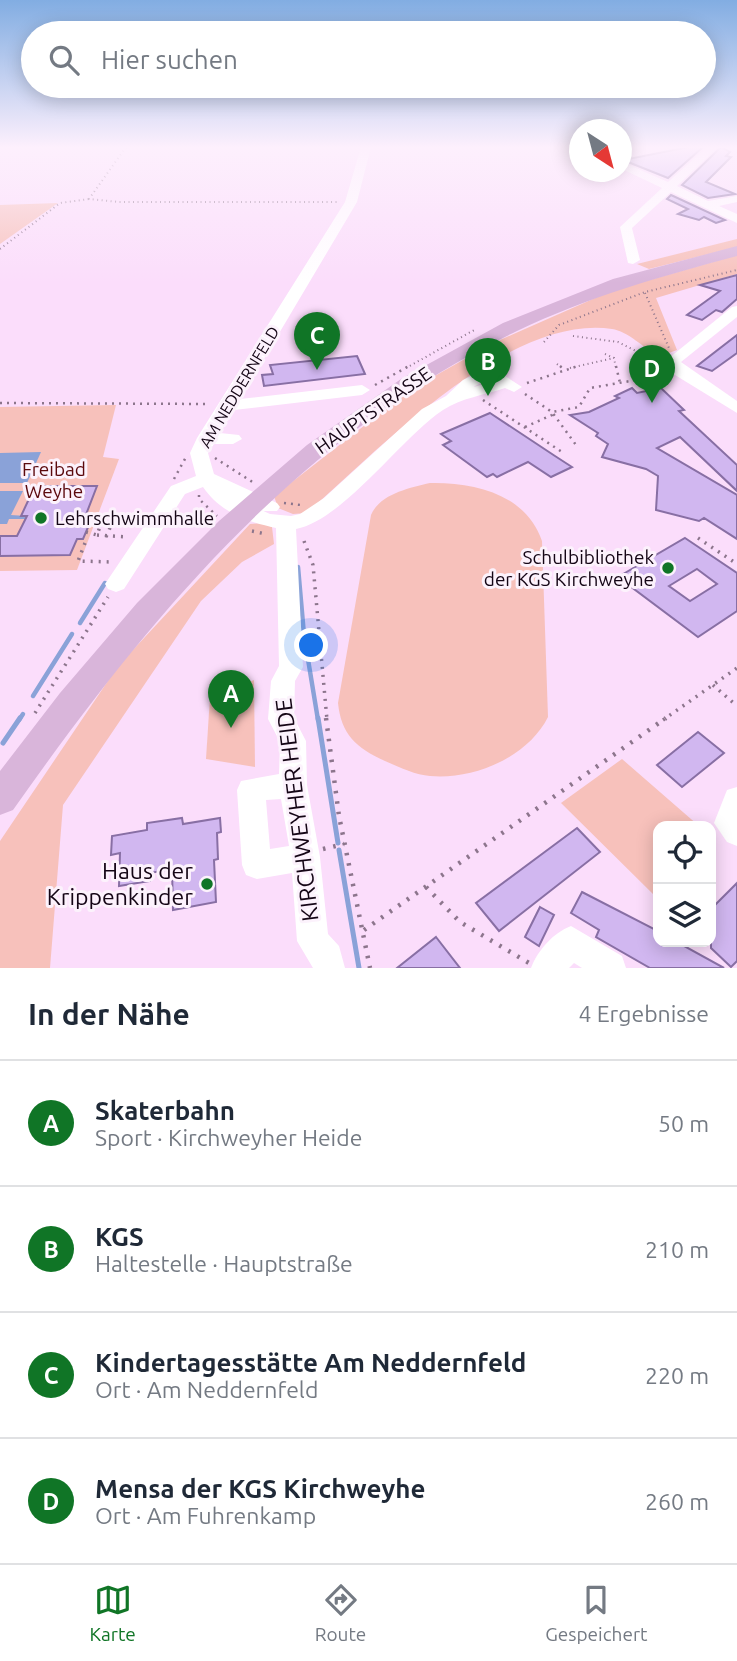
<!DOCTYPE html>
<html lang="de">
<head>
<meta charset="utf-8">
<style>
	body { margin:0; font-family:Ubuntu,sans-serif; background:#f6f6f7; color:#1f2937 }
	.controls { position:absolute; right:21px; bottom:21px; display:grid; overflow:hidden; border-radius:14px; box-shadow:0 4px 18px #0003 }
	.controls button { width:63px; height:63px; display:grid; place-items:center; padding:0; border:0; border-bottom:2px solid #e0e1e3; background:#fff; color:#1f2937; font:35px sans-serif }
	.compass { position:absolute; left:569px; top:119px; width:63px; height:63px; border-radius:50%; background:#fff; box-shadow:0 4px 18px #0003; rotate:144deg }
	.you { position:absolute; left:312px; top:646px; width:24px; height:24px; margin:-18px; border:5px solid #fff; border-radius:50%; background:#1a73e8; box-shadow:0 0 0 10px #1a73e833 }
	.badge { display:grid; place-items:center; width:46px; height:46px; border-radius:50%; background:#107526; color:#fff; font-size:23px; font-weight:700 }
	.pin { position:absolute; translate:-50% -58px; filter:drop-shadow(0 2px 4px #0008) }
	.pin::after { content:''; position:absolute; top:37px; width:24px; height:21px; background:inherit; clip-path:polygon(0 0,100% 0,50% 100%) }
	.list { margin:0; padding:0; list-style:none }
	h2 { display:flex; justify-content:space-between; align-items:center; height:91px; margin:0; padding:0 28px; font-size:30px }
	h2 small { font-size:23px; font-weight:400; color:#747a83 }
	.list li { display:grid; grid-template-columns:46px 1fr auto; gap:21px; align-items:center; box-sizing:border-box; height:126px; padding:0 28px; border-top:2px solid #e0e1e3 }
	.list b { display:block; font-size:26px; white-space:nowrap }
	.list p { margin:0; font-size:23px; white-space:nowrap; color:#747a83 }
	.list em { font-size:23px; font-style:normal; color:#747a83 }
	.icon { flex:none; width:38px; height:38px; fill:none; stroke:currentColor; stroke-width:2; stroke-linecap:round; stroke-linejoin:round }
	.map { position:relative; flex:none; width:737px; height:968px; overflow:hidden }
	.search { position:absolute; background:#fff; box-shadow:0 4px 18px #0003; left:21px; right:21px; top:21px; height:77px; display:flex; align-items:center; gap:18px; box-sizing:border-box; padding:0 24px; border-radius:38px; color:#747a83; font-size:26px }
	.sheet { height:595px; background:#fff }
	nav { display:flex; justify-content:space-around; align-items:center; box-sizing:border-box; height:98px; border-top:2px solid #e0e1e3; background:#fff; font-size:19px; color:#747a83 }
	nav a { display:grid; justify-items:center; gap:4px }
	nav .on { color:#107526 }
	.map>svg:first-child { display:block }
	.green { fill:#f7c1bb }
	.water { fill:#8aa2d8 }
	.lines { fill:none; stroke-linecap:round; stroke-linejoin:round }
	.stream-far1 { stroke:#8aa2d8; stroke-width:4.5 }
	.stream { stroke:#8aa2d8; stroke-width:5 }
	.building { fill:#d1b7f0; stroke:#886fa4; stroke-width:2; fill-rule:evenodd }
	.path-far3 { stroke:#8c758c; stroke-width:2; stroke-dasharray:1 3.5; stroke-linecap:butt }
	.path-far2 { stroke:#8c758c; stroke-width:2.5; stroke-dasharray:2 5; stroke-linecap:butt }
	.path-far1 { stroke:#8c758c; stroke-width:3.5; stroke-dasharray:2 6; stroke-linecap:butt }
	.path { stroke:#8c758c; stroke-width:4.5; stroke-dasharray:2.5 8; stroke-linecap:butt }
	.minor { fill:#fff; fill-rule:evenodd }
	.major { fill:#d9b5da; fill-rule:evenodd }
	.poi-dot { fill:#107526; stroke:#fcf2fc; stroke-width:2.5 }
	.labels { text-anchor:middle; stroke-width:6; stroke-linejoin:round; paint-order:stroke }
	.far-street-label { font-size:16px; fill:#140515; stroke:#fcf2fc }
	.street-label { font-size:19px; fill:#140515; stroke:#fcf2fc }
	.park-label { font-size:19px; fill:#5b090d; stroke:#fcf2fc }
	.poi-label { font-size:19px; fill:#140515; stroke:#fcf2fc; text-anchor:start }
	.near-street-label { font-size:23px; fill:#140515; stroke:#fcf2fc }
	.near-poi-label { font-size:23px; fill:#140515; stroke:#fcf2fc; text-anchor:end }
</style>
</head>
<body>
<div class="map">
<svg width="737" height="968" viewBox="0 0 737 968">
	<rect width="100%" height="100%" fill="#fbddfb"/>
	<g class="green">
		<path d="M 58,203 L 0,244 L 0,205 Z"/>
		<path d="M 737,239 L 737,247 L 649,269 L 637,264 Z"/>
		<path d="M 737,255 L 737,274 L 656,298 L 677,350 L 658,357 C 645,348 627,331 612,329 C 508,314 379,449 307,513 L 293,514 L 278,508 L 274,496 L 410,390 L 493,343 L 611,291 Z"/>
		<path d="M 116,405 L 103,457 L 119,459 L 77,570 L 0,571 L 0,407 Z"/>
		<path d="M 430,483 C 474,482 526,494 542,541 L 548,717 C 528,757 474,780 430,776 C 415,775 399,767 385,761 C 356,748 341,734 338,703 L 371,515 C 380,494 409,488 430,483 Z"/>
		<path d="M 262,523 L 272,527 L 274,544 L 242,562 L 201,601 L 63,805 L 50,968 L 0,968 L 0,841 L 118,666 L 250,524 Z"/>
		<path d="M 254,680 L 255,767 L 206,759 L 210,697 Z"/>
		<path d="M 622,759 L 699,826 L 658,826 L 658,892 L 654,895 L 561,803 Z"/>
	</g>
	<g class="water">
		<path d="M 41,452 L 27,483 L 0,483 L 0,453 Z"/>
		<path d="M 0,491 L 23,491 L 11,515 L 26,516 L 25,519 L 9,519 L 7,524 L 0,524 Z"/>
	</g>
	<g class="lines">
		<g class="stream-far1">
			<path d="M 298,567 L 304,635 L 318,720"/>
			<path d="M 80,623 L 105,583"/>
			<path d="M 33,696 L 72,634"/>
			<path d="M 19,720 L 23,714"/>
		</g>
		<g class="stream">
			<path d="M 318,718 L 338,843"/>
			<path d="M 3,743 L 20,718"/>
			<path d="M 339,850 L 359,968"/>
		</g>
	</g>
	<g class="building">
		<path d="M 689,147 L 703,147 L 668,178 L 623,160 Z"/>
		<path d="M 721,147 L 730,152 L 726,156 L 731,157 L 706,182 L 735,194 L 708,198 L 682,185 Z"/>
		<path d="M 671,195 L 725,220 L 716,223 L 704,217 L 699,220 L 678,214 L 688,209 L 667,199 Z"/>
		<path d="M 737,275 L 737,299 L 722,312 L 716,310 L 702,320 L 687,315 L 720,291 L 700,285 Z"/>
		<path d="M 737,335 L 737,353 L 712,371 L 697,366 Z"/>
		<path d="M 357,356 L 365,374 L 264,386 L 262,375 L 273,374 L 270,365 Z"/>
		<path d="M 632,388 L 637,393 L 661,388 L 684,410 L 679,411 L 737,465 L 737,491 L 680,437 L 657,448 L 737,495 L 737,539 L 704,518 L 699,521 L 656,510 L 658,476 L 646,469 L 602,457 L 608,444 L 596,436 L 598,433 L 570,415 L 589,412 L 619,398 L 615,396 Z"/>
		<path d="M 490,413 L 555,456 L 572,467 L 551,477 L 528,462 L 497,477 L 493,474 L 487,477 L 443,445 L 451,441 L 441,434 Z"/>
		<path d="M 35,486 L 97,486 L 82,525 L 89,525 L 83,539 L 77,539 L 70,555 L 0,556 L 0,536 L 17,536 L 27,516 L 21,516 Z"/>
		<path d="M 685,538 L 737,573 L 737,611 L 698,637 L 618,577 ZM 697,569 L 717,584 L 690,601 L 669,586 Z"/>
		<path d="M 698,732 L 724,753 L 682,787 L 657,765 Z"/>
		<path d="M 182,818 L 183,824 L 220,818 L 221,832 L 217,833 L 218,859 L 214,860 L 216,902 L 173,910 L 172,869 L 150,873 L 150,881 L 119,886 L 120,853 L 111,855 L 112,836 L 147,830 L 147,823 Z"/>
		<path d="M 577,828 L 600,852 L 499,931 L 476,903 Z"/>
		<path d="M 737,883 L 737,961 L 731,967 L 711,948 L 711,909 Z"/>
		<path d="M 582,892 L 658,931 L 658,942 L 677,942 L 724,968 L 650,968 L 596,937 L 599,930 L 571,913 Z"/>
		<path d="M 540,907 L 554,915 L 539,946 L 525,937 Z"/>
		<path d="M 436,937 L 460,968 L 397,968 Z"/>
	</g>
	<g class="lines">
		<g class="path-far3">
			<path d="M 126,147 L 89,199 L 119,202 L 339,202"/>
			<path d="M 0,249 L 60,203 L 89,199"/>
			<path d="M 645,293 L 669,348"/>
			<path d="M 573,336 L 618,342 L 658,362"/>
			<path d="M 544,342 L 559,325 L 645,292 L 737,270"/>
			<path d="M 605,354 L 614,358 L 616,368"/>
			<path d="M 557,364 L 562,368"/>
			<path d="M 406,368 L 476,329"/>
			<path d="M 570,368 L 614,358"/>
		</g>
		<g class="path-far2">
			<path d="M 560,366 L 564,369"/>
			<path d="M 616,366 L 620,383"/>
			<path d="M 527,383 L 578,366"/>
			<path d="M 375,385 L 409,366"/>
			<path d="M 525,394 L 552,412 L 576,445"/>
			<path d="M 483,400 L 562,452"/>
			<path d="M 0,403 L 209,404"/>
			<path d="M 525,427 L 552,415 L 552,412 L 579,407 L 590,388 L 665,375"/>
			<path d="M 215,458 L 254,483"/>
			<path d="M 174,479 L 186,457"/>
			<path d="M 199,495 L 199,499 L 217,516"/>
			<path d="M 284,503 L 301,505"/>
			<path d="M 102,523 L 104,517 L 116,514"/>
			<path d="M 112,523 L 116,514"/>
		</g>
		<g class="path-far1">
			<path d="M 252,531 L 266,534"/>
			<path d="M 86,532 L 97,535 L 102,521"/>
			<path d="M 97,535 L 128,537"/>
			<path d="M 106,537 L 113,521"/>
			<path d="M 698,538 L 737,564"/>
			<path d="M 304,541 L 313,565 L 327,720"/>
			<path d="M 85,543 L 78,561 L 113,562"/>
			<path d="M 713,685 L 737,706"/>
			<path d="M 35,713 L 108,597"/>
			<path d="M 663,720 L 737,668"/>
		</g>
		<g class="path">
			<path d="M 326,718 L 339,816 L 370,968"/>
			<path d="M 323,849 L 344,844"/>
			<path d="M 426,887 L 460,922 L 529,963"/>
			<path d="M 364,930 L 666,718"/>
		</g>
		<g class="minor">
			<path d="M 361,147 L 371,147 L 357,202 L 240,399 L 362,385 L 370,390 L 362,395 L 234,410 L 220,433 L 239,435 L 242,439 L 233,444 L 214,444 L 208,453 L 214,474 L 277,503 L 280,507 L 277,511 L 263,511 L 237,499 L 270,514 L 291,516 L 300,514 L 324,498 L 422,409 L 446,396 L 463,380 L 491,367 L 522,387 L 514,392 L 505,388 C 485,395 461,398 443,410 C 400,439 343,520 296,529 L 303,667 L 295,681 L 294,718 L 306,741 L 307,785 L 320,857 L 328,934 L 339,946 L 345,968 L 313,968 L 297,941 L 292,873 L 257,879 L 246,875 L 242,865 L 237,790 L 241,781 L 279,774 L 280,742 L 268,719 L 271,681 L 279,666 L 276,528 C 247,522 220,512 203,487 L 185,494 L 124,589 L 116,592 L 108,589 L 105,584 L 171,486 L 196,476 L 190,453 L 197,438 L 345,202 ZM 490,379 L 494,381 L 474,387 L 475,386 ZM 281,799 L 289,846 L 270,849 L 266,800 Z"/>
			<path d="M 707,147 L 718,147 L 677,186 L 708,201 L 737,196 L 737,202 L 719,206 L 737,214 L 737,223 L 671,192 L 632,228 L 640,260 L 633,264 L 628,263 L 620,227 L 662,188 L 622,169 L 622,162 L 668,182 Z"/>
			<path d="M 726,147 L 737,147 L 737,151 L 727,149 Z"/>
			<path d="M 737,306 L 737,317 L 681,362 L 737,401 L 737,413 L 675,375 L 664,362 L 732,307 Z"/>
			<path d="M 737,787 L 737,846 L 727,842 L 714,823 L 727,790 Z"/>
			<path d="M 571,926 L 622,956 L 626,968 L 582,968 L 574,963 L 569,968 L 531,968 C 538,950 553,933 571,926 Z"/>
		</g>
		<path class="major" d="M 737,246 L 737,256 C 662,276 588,297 517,331 C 299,435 149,617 13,810 L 0,815 L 0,771 L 60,693 L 137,603 L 219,521 L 307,445 L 401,379 L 503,323 L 613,279 Z"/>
	</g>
	<linearGradient id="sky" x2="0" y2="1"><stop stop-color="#82ade2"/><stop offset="0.52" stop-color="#fdf0fd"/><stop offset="1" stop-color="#fdf0fd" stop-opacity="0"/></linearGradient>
	<rect width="737" height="283" fill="url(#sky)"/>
	<g class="poi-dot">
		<circle cx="41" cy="518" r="7"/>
		<circle cx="668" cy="568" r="7"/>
		<circle cx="207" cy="884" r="7"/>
	</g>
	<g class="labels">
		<g class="far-street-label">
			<text transform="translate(239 387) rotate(-59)" y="6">AM NEDDERNFELD</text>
		</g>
		<g class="street-label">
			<text transform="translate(373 410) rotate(-35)" y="7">HAUPTSTRASSE</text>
		</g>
		<g class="park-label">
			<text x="54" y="476">Freibad<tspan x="54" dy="22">Weyhe</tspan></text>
		</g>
		<g class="poi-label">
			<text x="55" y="525">Lehrschwimmhalle</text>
			<text x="654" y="564" text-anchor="end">Schulbibliothek<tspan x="654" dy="22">der KGS Kirchweyhe</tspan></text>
		</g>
		<g class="near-street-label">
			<text transform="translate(297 810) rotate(-97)" y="8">KIRCHWEYHER HEIDE</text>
		</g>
		<g class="near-poi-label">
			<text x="193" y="879">Haus der<tspan x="193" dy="26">Krippenkinder</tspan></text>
		</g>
	</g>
</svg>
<div class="controls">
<button><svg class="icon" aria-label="locate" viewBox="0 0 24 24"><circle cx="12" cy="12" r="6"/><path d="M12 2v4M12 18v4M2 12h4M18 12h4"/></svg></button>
<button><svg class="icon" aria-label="layers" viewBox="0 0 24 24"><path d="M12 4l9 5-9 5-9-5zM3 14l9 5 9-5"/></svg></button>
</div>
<svg class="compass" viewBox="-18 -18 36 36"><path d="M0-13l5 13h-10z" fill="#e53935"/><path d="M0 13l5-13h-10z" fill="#747a83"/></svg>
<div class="you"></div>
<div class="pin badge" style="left:231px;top:728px">A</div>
<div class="pin badge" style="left:488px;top:396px">B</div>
<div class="pin badge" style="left:317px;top:370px">C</div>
<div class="pin badge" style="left:652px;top:403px">D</div>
<div class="search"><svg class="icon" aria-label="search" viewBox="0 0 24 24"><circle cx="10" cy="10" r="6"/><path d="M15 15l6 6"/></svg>Hier suchen</div>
</div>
<section class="sheet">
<h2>In der Nähe<small>4 Ergebnisse</small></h2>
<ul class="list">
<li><span class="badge">A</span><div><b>Skaterbahn</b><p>Sport · Kirchweyher Heide</p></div><em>50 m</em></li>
<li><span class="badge">B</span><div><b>KGS</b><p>Haltestelle · Hauptstraße</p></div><em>210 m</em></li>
<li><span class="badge">C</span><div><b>Kindertagesstätte Am Neddernfeld</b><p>Ort · Am Neddernfeld</p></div><em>220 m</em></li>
<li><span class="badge">D</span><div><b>Mensa der KGS Kirchweyhe</b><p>Ort · Am Fuhrenkamp</p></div><em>260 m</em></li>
</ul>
</section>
<nav>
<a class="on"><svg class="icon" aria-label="map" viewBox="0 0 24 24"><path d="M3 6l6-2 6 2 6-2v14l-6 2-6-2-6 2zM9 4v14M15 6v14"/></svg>Karte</a>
<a><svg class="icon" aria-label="directions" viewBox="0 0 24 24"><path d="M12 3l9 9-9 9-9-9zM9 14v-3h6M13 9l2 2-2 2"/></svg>Route</a>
<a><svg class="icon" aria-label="saved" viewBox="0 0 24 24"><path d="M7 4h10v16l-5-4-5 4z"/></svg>Gespeichert</a>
</nav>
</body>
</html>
